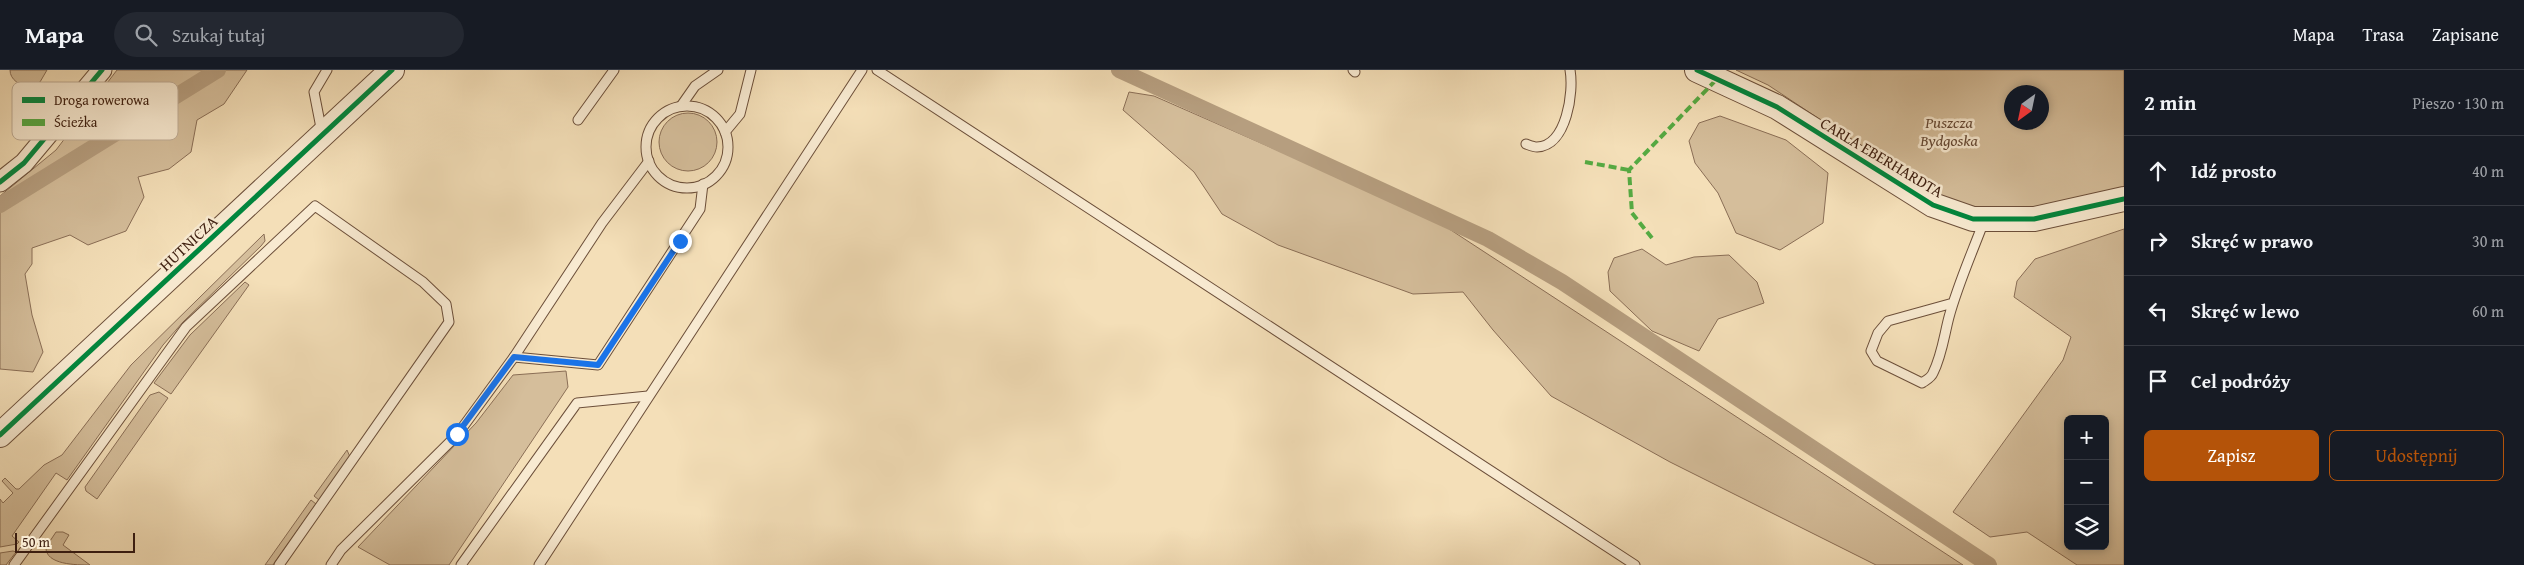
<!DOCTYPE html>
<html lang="pl">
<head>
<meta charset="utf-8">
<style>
	body { margin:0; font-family:"Gentium Book Plus",serif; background:#242831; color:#f1f3f6 }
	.controls { position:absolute; right:15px; bottom:15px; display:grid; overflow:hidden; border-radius:8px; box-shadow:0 2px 8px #0003 }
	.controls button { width:45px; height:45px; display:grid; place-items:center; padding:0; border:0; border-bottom:1px solid #363941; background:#171b24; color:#f1f3f6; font:25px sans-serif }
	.compass { position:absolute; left:2004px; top:15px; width:45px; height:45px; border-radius:50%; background:#171b24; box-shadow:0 2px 8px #0003; rotate:213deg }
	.scale { position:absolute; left:15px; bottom:12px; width:120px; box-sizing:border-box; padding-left:5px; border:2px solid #3e1f10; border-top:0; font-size:14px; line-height:18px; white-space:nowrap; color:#3e1f10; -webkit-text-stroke:4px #f8ead1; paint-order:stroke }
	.stop { position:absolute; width:15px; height:15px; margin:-11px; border:4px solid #1a73e8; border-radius:50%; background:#fff }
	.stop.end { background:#1a73e8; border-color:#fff; box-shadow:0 1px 5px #0008 }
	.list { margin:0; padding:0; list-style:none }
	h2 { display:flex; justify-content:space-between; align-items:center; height:65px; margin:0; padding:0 20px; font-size:21px }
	h2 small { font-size:16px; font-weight:400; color:#9ea1a6 }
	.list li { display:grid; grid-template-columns:32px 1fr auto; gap:15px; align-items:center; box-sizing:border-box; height:70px; padding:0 20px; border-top:1px solid #363941 }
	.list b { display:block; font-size:19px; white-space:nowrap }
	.list em { font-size:16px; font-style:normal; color:#9ea1a6 }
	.actions { display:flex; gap:10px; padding:15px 20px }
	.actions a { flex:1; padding:11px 0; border:1px solid #b45309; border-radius:8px; text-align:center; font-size:18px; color:#b45309 }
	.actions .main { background:#b45309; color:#fff }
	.icon { flex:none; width:28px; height:28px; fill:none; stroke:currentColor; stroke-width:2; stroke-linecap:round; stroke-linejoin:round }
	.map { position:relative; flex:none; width:2124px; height:495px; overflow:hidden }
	header { display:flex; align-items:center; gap:30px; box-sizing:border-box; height:70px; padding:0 25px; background:#171b24; border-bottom:1px solid #363941 }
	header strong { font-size:24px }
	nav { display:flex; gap:28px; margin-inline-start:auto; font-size:18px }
	.search { width:350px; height:45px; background:#242831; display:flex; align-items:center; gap:12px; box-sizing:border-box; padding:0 18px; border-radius:28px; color:#9ea1a6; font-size:19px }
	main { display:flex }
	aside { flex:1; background:#171b24 }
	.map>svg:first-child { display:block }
	.green { fill:#d5be9b; stroke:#8a6e56; fill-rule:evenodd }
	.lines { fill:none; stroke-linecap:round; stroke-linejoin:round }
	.canal { stroke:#b69e7f; stroke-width:16 }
	.service-casing { stroke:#6c4f3a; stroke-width:11 }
	.minor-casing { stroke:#6c4f3a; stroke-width:21 }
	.tertiary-casing { stroke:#6c4f3a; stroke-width:26 }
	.service { stroke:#f8ead1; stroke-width:9 }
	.minor { stroke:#f8ead1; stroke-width:19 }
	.tertiary { stroke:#f8ead1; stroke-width:24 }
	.quiet { stroke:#55aa42; stroke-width:4; stroke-dasharray:8 4; stroke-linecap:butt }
	.cycleway-casing { stroke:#f8ead1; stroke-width:8 }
	.cycleway { stroke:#00873e; stroke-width:5 }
	.route { stroke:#1a73e8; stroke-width:6 }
	.labels { text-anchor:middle; stroke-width:5; stroke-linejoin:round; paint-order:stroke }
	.park-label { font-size:16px; font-style:italic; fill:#644733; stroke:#f8ead1 }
	.street-label { font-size:16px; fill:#3e1f10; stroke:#f8ead1 }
	.key { fill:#f8ead1; stroke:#c0ad97; stroke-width:1 }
	.key-label { font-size:14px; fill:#3e1f10 }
</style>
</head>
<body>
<header>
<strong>Mapa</strong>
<div class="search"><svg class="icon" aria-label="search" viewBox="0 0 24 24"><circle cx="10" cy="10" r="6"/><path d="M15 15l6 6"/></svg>Szukaj tutaj</div>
<nav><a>Mapa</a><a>Trasa</a><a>Zapisane</a></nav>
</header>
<main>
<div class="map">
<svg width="2124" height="495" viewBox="0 0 2124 495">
	<rect width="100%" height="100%" fill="#f4dfb8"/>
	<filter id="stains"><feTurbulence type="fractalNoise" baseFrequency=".004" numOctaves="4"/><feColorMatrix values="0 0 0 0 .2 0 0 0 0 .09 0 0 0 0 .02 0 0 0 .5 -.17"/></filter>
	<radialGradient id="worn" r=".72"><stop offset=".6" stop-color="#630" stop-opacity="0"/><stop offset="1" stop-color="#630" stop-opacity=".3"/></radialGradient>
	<g class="green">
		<path d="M 10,0 L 47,0 L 40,12 L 29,18 C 20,15 10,10 10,0 Z"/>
		<path d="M 117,0 L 247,0 L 224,34 L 197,50 L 191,82 L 169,99 L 138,107 L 144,127 L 126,161 L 88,175 L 70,165 L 32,178 L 32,194 L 25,204 L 32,245 L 43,282 L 33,302 L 0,299 L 0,126 L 56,80 Z"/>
		<path d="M 1736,0 L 2124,0 L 2124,118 L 2021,149 L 1943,131 L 1768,15 ZM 2012,22 L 2042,22 L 2042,52 L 2012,52 Z"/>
		<path d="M 1129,22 L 1154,26 L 1434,149 L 1963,495 L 1876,495 L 1670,392 L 1551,326 L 1493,260 L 1463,222 L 1413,224 L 1278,175 L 1222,144 L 1194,102 L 1123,40 Z"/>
		<circle cx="688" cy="72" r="29"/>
		<path d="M 1720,46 L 1786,70 L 1828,103 L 1823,153 L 1780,180 L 1736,163 L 1718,123 L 1695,93 L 1689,71 L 1699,53 Z"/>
		<path d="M 2124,159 L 2124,495 L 2077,495 L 2027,462 L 1990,467 L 1953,442 L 2063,290 L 2071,267 L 2014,227 L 2017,211 L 2035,189 ZM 2068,349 L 2105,349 L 2105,476 L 2068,476 Z"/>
		<path d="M 264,164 L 265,171 L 261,176 L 183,252 L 163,275 L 67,410 L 56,403 L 12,466 L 19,472 L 17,474 L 0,477 L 0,429 L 3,433 L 13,423 L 2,411 L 5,408 L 16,419 L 19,419 L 44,395 L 62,385 L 131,295 Z"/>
		<path d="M 1642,179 L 1666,195 L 1694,187 L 1729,185 L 1757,212 L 1764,233 L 1718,249 L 1699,281 L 1652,261 L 1610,221 L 1608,202 L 1614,188 Z"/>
		<path d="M 245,212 L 249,215 L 171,324 L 154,313 L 190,265 Z"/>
		<path d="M 566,301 L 568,317 L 449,495 L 390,495 L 358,477 L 476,353 L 513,305 Z"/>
		<path d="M 159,322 L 168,328 L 97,429 L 86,421 L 85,417 L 150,325 Z"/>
		<path d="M 347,380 L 350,387 L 319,430 L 314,426 Z"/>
		<path d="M 311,430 L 316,434 L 273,495 L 265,495 Z"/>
		<path d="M 56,462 L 63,462 L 69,465 L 63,475 L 90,495 C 77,495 45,495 46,477 Z"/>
		<path d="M 13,481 L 16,482 L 6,495 L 0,495 L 0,483 Z"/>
	</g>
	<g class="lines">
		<g class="canal">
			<path d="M 1119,0 L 1488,169 L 1562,212 L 1989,495"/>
			<path d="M 0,135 L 218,0"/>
		</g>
		<g class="service-casing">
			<g id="service">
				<path d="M 877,0 L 1635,495"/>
				<path d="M 1353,0 L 1355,2"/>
				<path d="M 681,36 L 695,16 L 718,0"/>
				<circle cx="687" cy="77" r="41"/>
				<path d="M 578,50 L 614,0"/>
				<path d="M 725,62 L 740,44 L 751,0"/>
				<path d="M 322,63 L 314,22 L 327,0"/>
				<path d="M 1526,74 C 1529,75 1534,77 1537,77 C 1567,76 1574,21 1570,0"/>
				<path d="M 1953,233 L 1888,251 L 1878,263 L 1871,281 L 1877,291 L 1922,313 C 1926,310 1931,308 1933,303 C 1942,285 1944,266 1949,247 C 1958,214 1972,183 1984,151"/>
				<path d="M 514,287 L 598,295 L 700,139 L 703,114"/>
				<path d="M 14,495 L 186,257 L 315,136 L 423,212 L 446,234 L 449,252 L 279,495"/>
				<path d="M 331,495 L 341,480 L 457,365 L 514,287 L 602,153 L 649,91"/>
				<path d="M 461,495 L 577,333 L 648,326"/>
				<path d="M 539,495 L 862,0"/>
			</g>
		</g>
		<g class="minor-casing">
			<path id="minor" d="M 0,112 L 24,93 L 102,0"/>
		</g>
		<g class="tertiary-casing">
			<g id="tertiary">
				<path d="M 1697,0 L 1777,37 L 1933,135 L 1973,149 L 2034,149 L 2124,129"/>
				<path d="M 0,365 L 392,0"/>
			</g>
		</g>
		<use href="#service" class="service"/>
		<use href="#minor" class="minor"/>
		<use href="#tertiary" class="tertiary"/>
		<g class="quiet">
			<path d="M 1585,92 L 1629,100"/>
			<path d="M 1652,168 L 1632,143 L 1629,100 L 1717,9"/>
		</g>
		<g class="cycleway-casing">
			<g id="cycleway">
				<path d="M 1697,0 L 1777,37 L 1933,135 L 1973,149 L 2034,149 L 2124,129"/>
				<path d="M 0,112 L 24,93 L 102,0"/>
				<path d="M 0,365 L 392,0"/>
			</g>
		</g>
		<use href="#cycleway" class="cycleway"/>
	</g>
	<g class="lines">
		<path class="route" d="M 457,364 L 514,287 L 598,295 L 680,171"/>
	</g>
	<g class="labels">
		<g class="park-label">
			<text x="1949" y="58">Puszcza<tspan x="1949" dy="18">Bydgoska</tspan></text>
		</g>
		<g class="street-label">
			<text transform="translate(1882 87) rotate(31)" y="6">CARLA EBERHARDTA</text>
			<text transform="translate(188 173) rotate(-43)" y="6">HUTNICZA</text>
		</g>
	</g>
	<rect x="12" y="12" width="166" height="58" rx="8" class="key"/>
	<rect x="22" y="27" width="23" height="6" fill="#00873e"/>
	<rect x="22" y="49" width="23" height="7" fill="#55aa42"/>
	<g class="key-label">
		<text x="54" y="35">Droga rowerowa</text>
		<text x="54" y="57">Ścieżka</text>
	</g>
	<rect width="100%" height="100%" filter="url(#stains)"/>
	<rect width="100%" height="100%" fill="url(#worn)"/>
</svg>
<div class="controls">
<button>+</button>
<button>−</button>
<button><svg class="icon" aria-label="layers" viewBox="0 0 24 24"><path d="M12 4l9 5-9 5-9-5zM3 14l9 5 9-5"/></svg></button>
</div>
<svg class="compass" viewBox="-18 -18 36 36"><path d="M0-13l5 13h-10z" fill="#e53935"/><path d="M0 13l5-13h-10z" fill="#9ea1a6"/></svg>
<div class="scale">50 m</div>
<div class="stop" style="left:457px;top:364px"></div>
<div class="stop end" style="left:680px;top:171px"></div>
</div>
<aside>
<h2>2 min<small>Pieszo · 130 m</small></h2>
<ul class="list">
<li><svg class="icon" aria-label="ahead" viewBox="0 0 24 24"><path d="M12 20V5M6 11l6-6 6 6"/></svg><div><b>Idź prosto</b></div><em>40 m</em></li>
<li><svg class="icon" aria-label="right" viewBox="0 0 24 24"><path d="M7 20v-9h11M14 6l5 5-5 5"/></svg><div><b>Skręć w prawo</b></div><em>30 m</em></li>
<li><svg class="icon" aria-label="left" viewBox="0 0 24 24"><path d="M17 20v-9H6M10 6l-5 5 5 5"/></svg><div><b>Skręć w lewo</b></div><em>60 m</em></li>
<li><svg class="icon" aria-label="arrive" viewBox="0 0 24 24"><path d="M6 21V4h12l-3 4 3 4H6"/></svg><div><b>Cel podróży</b></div></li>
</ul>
<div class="actions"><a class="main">Zapisz</a><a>Udostępnij</a></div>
</aside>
</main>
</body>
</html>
